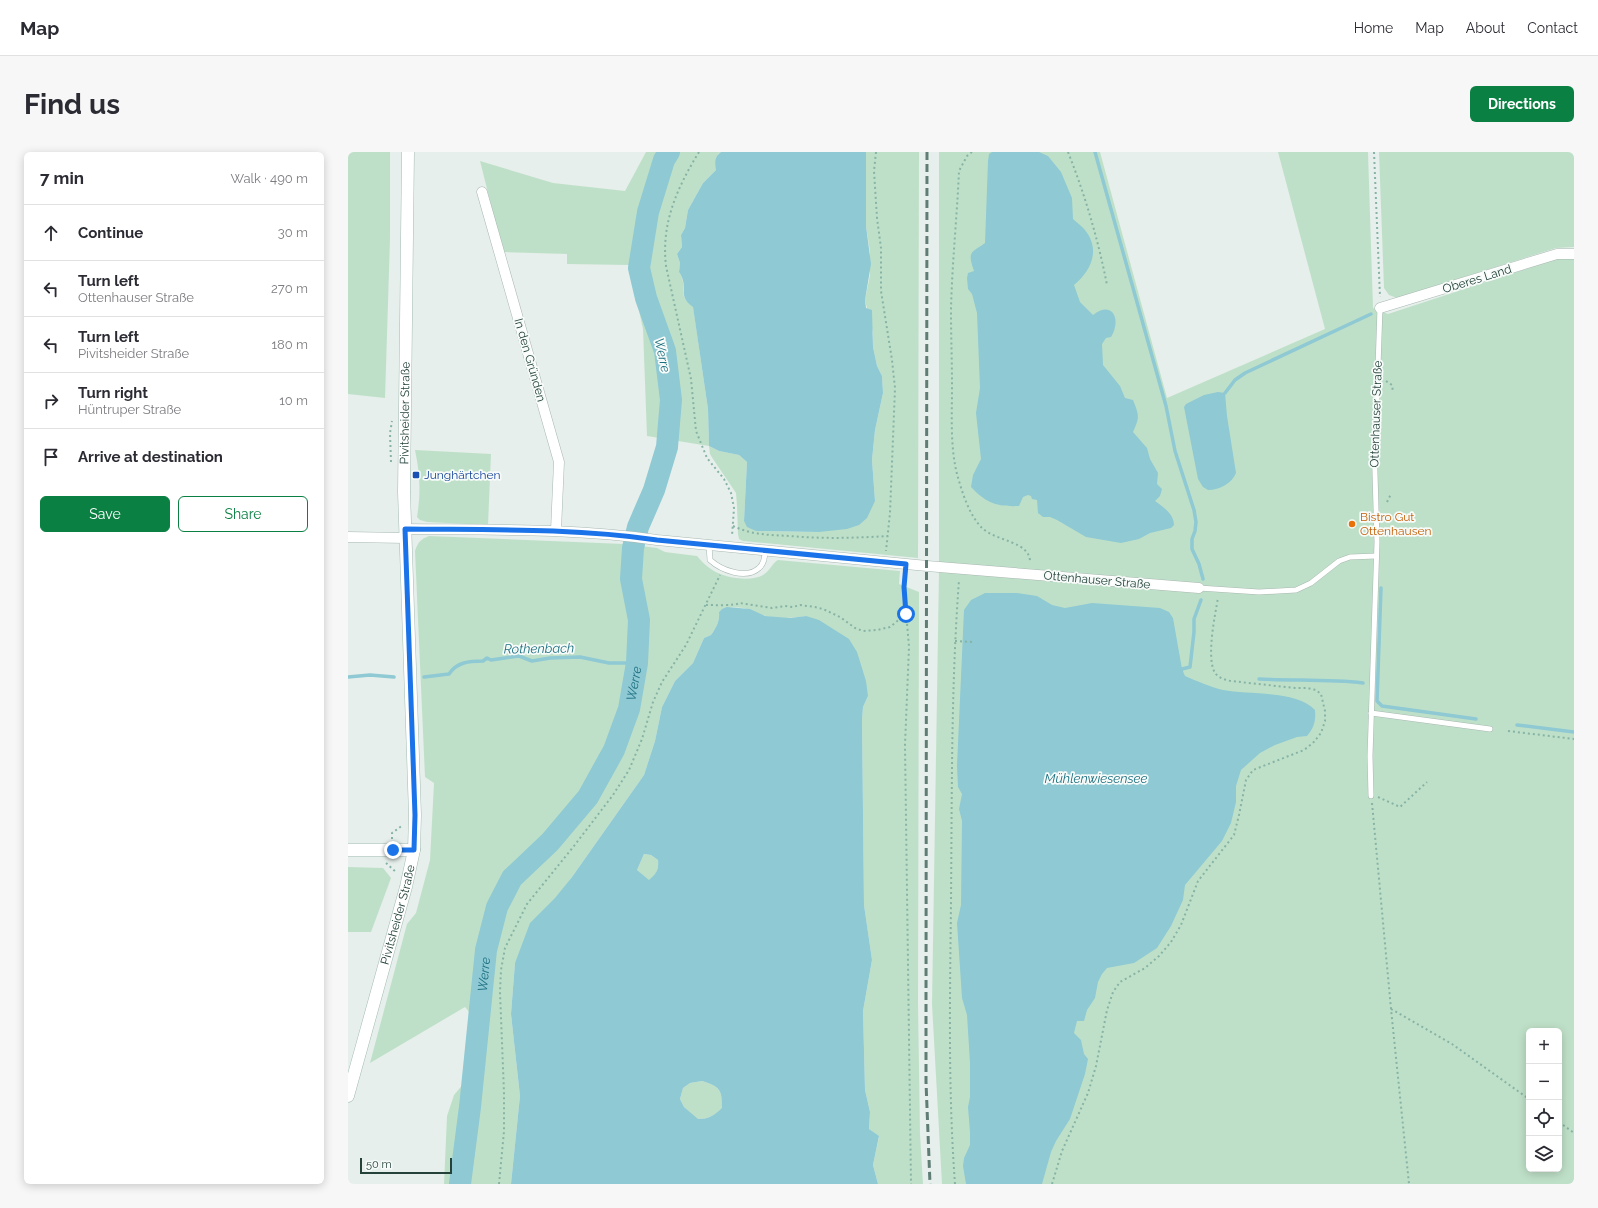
<!DOCTYPE html>
<html lang="en">
<head>
<meta charset="utf-8">
<style>
	body { margin:0; font-family:Raleway,sans-serif; background:#f7f7f7; color:#2b2b33 }
	.controls { position:absolute; right:12px; bottom:12px; display:grid; overflow:hidden; border-radius:6px; box-shadow:0 2px 10px #0003 }
	.controls button { width:36px; height:36px; display:grid; place-items:center; padding:0; border:0; border-bottom:1px solid #e1e1e2; background:#fff; color:#2b2b33; font:20px sans-serif }
	.scale { position:absolute; left:12px; bottom:10px; width:92px; box-sizing:border-box; padding-left:4px; border:2px solid #24423a; border-top:0; font-size:11px; line-height:14px; white-space:nowrap; color:#24423a; -webkit-text-stroke:3px #f7fbf9; paint-order:stroke }
	.stop { position:absolute; width:12px; height:12px; margin:-9px; border:3px solid #1a73e8; border-radius:50%; background:#fff }
	.stop.end { background:#1a73e8; border-color:#fff; box-shadow:0 1px 4px #0008 }
	.list { margin:0; padding:0; list-style:none }
	h2 { display:flex; justify-content:space-between; align-items:center; height:52px; margin:0; padding:0 16px; font-size:17px }
	h2 small { font-size:13px; font-weight:400; color:#7c7c81 }
	.list li { display:grid; grid-template-columns:26px 1fr auto; gap:12px; align-items:center; box-sizing:border-box; height:56px; padding:0 16px; border-top:1px solid #e1e1e2 }
	.list b { display:block; font-size:15px; white-space:nowrap }
	.list p { margin:0; font-size:13px; white-space:nowrap; color:#7c7c81 }
	.list em { font-size:13px; font-style:normal; color:#7c7c81 }
	.actions { display:flex; gap:8px; padding:12px 16px }
	.actions a { flex:1; padding:9px 0; border:1px solid #0b8043; border-radius:6px; text-align:center; font-size:14px; color:#0b8043 }
	.actions .main { background:#0b8043; color:#fff }
	.icon { flex:none; width:22px; height:22px; fill:none; stroke:currentColor; stroke-width:2; stroke-linecap:round; stroke-linejoin:round }
	.map { position:relative; flex:none; width:1226px; height:1032px; overflow:hidden; border-radius:6px }
	header { display:flex; align-items:center; gap:24px; box-sizing:border-box; height:56px; padding:0 20px; background:#fff; border-bottom:1px solid #e1e1e2 }
	header strong { font-size:19px }
	nav { display:flex; gap:22px; margin-inline-start:auto; font-size:14px }
	.intro { display:flex; align-items:center; justify-content:space-between; box-sizing:border-box; height:96px; padding:0 24px }
	h1 { margin:0; font-size:28px }
	.button { padding:10px 18px; border-radius:6px; background:#0b8043; color:#fff; font-size:14px; font-weight:700 }
	main { display:flex; gap:24px; padding:0 24px }
	aside { flex:1; background:#fff; border-radius:6px; box-shadow:0 2px 10px #0003 }
	.map>svg:first-child { display:block }
	.green { fill:#bfe0c8; fill-rule:evenodd }
	.water { fill:#8ec9d4; fill-rule:evenodd }
	.lines { fill:none; stroke-linecap:round; stroke-linejoin:round }
	.stream { stroke:#8ec9d4; stroke-width:3.5 }
	.river { stroke:#8ec9d4; stroke-width:22 }
	.lane-casing { stroke:#a8b8b2; stroke-width:6 }
	.street-casing { stroke:#a8b8b2; stroke-width:11 }
	.secondary-casing { stroke:#a4bbb3; stroke-width:13 }
	.path { stroke:#86b3a5; stroke-width:2; stroke-dasharray:2 3; stroke-linecap:butt }
	.lane { stroke:#fff; stroke-width:5 }
	.street { stroke:#fff; stroke-width:10 }
	.secondary { stroke:#fff; stroke-width:12 }
	.rail { stroke:#5f7d75; stroke-width:3; stroke-dasharray:8 4; stroke-linecap:butt }
	.route { stroke:#1a73e8; stroke-width:5 }
	.transit-dot { fill:#1a4fb4; stroke:#f7fbf9; stroke-width:1.5 }
	.food-dot { fill:#e8710a; stroke:#f7fbf9; stroke-width:1.5 }
	.labels { text-anchor:middle; stroke-width:3.5; stroke-linejoin:round; paint-order:stroke }
	.street-label { font-size:12px; fill:#24423a; stroke:#f7fbf9 }
	.transit-label { font-size:12px; fill:#164399; stroke:#f7fbf9; text-anchor:start }
	.food-label { font-size:12px; fill:#c56008; stroke:#f7fbf9; text-anchor:start }
	.water-label { font-size:13px; font-style:italic; fill:#1c6f80; stroke:#f7fbf9 }
</style>
</head>
<body>
<header>
<strong>Map</strong>
<nav><a>Home</a><a>Map</a><a>About</a><a>Contact</a></nav>
</header>
<div class="intro"><h1>Find us</h1><a class="button">Directions</a></div>
<main>
<aside>
<h2>7 min<small>Walk · 490 m</small></h2>
<ul class="list">
<li><svg class="icon" aria-label="ahead" viewBox="0 0 24 24"><path d="M12 20V5M6 11l6-6 6 6"/></svg><div><b>Continue</b></div><em>30 m</em></li>
<li><svg class="icon" aria-label="left" viewBox="0 0 24 24"><path d="M17 20v-9H6M10 6l-5 5 5 5"/></svg><div><b>Turn left</b><p>Ottenhauser Straße</p></div><em>270 m</em></li>
<li><svg class="icon" aria-label="left" viewBox="0 0 24 24"><path d="M17 20v-9H6M10 6l-5 5 5 5"/></svg><div><b>Turn left</b><p>Pivitsheider Straße</p></div><em>180 m</em></li>
<li><svg class="icon" aria-label="right" viewBox="0 0 24 24"><path d="M7 20v-9h11M14 6l5 5-5 5"/></svg><div><b>Turn right</b><p>Hüntruper Straße</p></div><em>10 m</em></li>
<li><svg class="icon" aria-label="arrive" viewBox="0 0 24 24"><path d="M6 21V4h12l-3 4 3 4H6"/></svg><div><b>Arrive at destination</b></div></li>
</ul>
<div class="actions"><a class="main">Save</a><a>Share</a></div>
</aside>
<div class="map">
<svg width="1226" height="1032" viewBox="0 0 1226 1032">
	<rect width="100%" height="100%" fill="#e6efeb"/>
	<g class="green">
		<path d="M 0,0 L 42,0 L 42,86 L 37,246 L 0,242 Z"/>
		<path d="M 298,0 L 373,0 L 370,2 L 368,18 L 355,31 L 340,58 L 337,76 L 333,83 L 334,95 L 329,102 L 332,111 L 331,120 C 341,135 328,144 345,154 L 360,257 L 361,294 L 371,299 L 391,303 L 399,310 L 396,369 L 408,379 L 471,380 L 527,349 L 524,308 L 527,278 L 535,241 L 534,224 L 529,214 L 525,195 L 525,181 L 517,148 L 522,123 L 522,100 L 518,74 L 518,0 L 571,0 L 570,406 L 395,389 L 391,387 L 390,382 L 389,354 L 388,341 L 365,307 L 362,302 L 361,294 L 299,284 L 295,177 L 281,113 L 219,112 L 219,102 L 155,100 L 132,9 L 205,31 L 277,39 Z"/>
		<path d="M 591,0 L 752,0 L 819,246 L 977,177 L 930,0 L 1020,0 L 1025,156 L 1040,162 L 1208,107 L 1226,106 L 1226,1032 L 594,1032 L 584,852 L 591,419 ZM 1181,879 L 1211,879 L 1211,1017 L 1181,1017 Z"/>
		<path d="M 1031,0 L 1226,0 L 1226,95 L 1208,96 L 1049,146 L 1041,143 L 1036,136 Z"/>
		<path d="M 67,298 L 143,302 L 140,373 L 79,370 L 72,368 L 69,365 C 73,340 72,322 67,298 Z"/>
		<path d="M 81,384 L 276,392 L 309,396 L 317,400 L 349,404 C 354,410 359,415 366,419 C 377,426 403,430 415,423 C 423,418 424,411 430,408 L 552,419 L 551,432 L 571,440 L 570,851 L 572,982 L 575,1032 L 530,1032 L 525,1013 L 531,985 L 521,977 L 522,960 L 517,938 L 515,859 L 524,808 L 516,753 L 514,568 L 515,555 L 520,544 L 458,464 C 445,466 431,467 418,464 C 413,463 408,460 403,458 C 394,455 378,453 371,460 C 372,469 368,476 363,483 L 356,486 L 345,511 L 327,529 L 314,555 L 307,589 L 296,623 L 224,725 L 208,746 L 167,811 L 163,862 L 172,944 L 163,1032 L 96,1032 L 99,964 L 106,943 L 116,931 L 119,915 L 122,861 L 117,855 L 22,911 L 59,772 L 68,761 L 82,708 L 86,631 L 77,625 L 67,399 C 70,390 73,387 81,384 Z"/>
		<path d="M 296,702 L 303,703 L 310,708 C 311,718 308,722 301,729 L 289,718 Z"/>
		<path d="M 0,715 L 35,716 L 43,726 L 23,780 L 0,780 Z"/>
		<path d="M 354,929 C 372,935 374,937 374,957 C 366,964 360,967 349,967 L 336,955 L 332,947 L 335,936 L 342,931 Z"/>
	</g>
	<g class="water">
		<path d="M 373,0 L 518,0 L 518,74 L 523,112 L 517,148 L 518,156 L 524,158 L 525,195 L 529,214 L 534,224 L 535,241 L 527,278 L 524,308 L 527,349 L 519,366 L 511,373 L 499,377 L 471,380 L 408,379 L 399,375 L 396,369 L 399,310 L 391,303 L 371,299 L 361,294 L 360,257 L 345,155 C 328,143 342,136 331,120 L 332,111 L 329,102 L 334,95 L 333,83 L 337,76 L 340,58 L 355,31 L 368,18 C 367,11 366,5 373,0 Z"/>
		<path d="M 644,0 L 691,0 L 700,4 L 713,20 L 724,46 L 725,67 C 729,71 734,74 737,78 C 753,98 743,119 726,133 L 732,150 L 745,163 C 764,148 774,167 763,185 L 758,186 L 754,192 L 755,213 L 772,234 L 777,246 L 785,248 C 791,263 792,265 785,280 L 799,296 L 802,307 L 810,321 L 809,332 L 814,337 L 812,344 L 807,349 C 815,355 826,362 826,373 L 823,376 L 802,381 L 791,387 L 773,391 L 738,385 L 709,368 L 702,365 L 695,365 L 690,361 L 689,348 L 684,347 L 683,344 L 680,343 L 675,345 L 671,354 C 649,355 638,351 623,335 L 625,323 L 633,307 L 628,261 L 632,236 L 629,161 L 624,142 L 620,137 L 619,126 L 620,121 L 626,119 C 619,99 623,101 637,91 L 640,9 L 641,2 Z"/>
		<path d="M 870,240 L 877,241 L 879,264 L 888,321 C 884,331 872,338 860,338 L 855,335 L 850,327 L 836,255 L 838,252 L 856,243 Z"/>
		<path d="M 637,441 L 669,441 L 689,444 L 704,453 L 717,456 L 744,451 L 812,456 L 821,460 L 825,466 L 834,517 L 837,524 C 849,529 862,535 875,538 C 901,543 949,538 967,558 C 968,569 966,576 959,584 L 949,585 L 927,593 L 912,601 L 893,618 L 888,634 L 888,650 L 883,671 L 874,689 L 837,733 L 835,748 L 823,774 L 809,796 L 786,811 L 759,816 L 754,822 L 750,830 L 747,846 L 739,858 L 736,869 L 729,869 L 726,881 L 733,888 L 736,902 L 740,907 L 737,922 L 722,967 L 708,989 L 703,1000 L 694,1032 L 618,1032 L 615,1014 L 616,1006 L 622,993 L 622,980 L 620,955 L 622,945 L 622,911 L 619,863 L 614,846 L 609,771 L 613,753 L 614,669 L 611,657 L 614,642 L 610,635 L 609,614 L 616,458 L 623,448 Z"/>
		<path d="M 379,455 L 402,457 L 417,464 L 442,466 L 458,464 L 471,468 L 501,487 L 509,500 L 518,529 L 520,544 L 515,555 L 514,568 L 516,753 L 524,808 L 515,859 L 517,938 L 522,960 L 521,977 L 531,984 L 525,1013 L 530,1032 L 163,1032 L 172,944 L 163,862 L 167,811 L 182,771 L 207,746 L 224,725 L 296,623 L 307,589 L 314,555 L 327,529 L 345,511 L 356,486 L 363,483 C 368,476 372,469 371,460 L 374,457 ZM 296,702 L 303,703 L 310,708 C 311,718 308,722 301,728 L 289,718 ZM 354,929 C 372,935 374,937 374,956 C 366,964 360,967 350,967 L 336,955 L 332,947 L 335,936 L 342,931 Z"/>
	</g>
	<g class="lines">
		<g class="stream">
			<path d="M 747,0 L 818,254 L 827,299 L 846,358 L 848,370 L 847,379 L 844,387 L 844,397 L 851,412 L 855,427"/>
			<path d="M 877,241 L 887,228 L 897,221 L 1023,162"/>
			<path d="M 1033,436 L 1029,549 L 1034,554 L 1128,567"/>
			<path d="M 834,517 L 842,515 L 846,480 L 846,467 L 853,448"/>
			<path d="M 0,525 L 22,523 L 46,525"/>
			<path d="M 76,525 L 101,522 C 109,510 121,509 135,509 L 139,506 L 143,508 L 171,504 L 184,509 L 202,506 L 232,505 L 261,511 L 289,511"/>
			<path d="M 911,527 C 945,529 980,527 1015,531"/>
			<path d="M 1169,573 L 1226,580"/>
		</g>
		<path class="river" id="s1" d="M 112,1032 L 122,955 L 138,798 L 149,755 L 164,726 L 202,690 L 240,645 L 266,598 L 281,557 L 289,511 L 291,468 L 283,427 L 285,396 L 290,375 L 306,338 L 319,295 L 323,248 L 317,199 L 298,146 L 291,116 L 300,60 L 316,8 L 321,0"/>
		<g class="lane-casing">
			<g id="lane">
				<path d="M 361,393 L 362,408 C 373,418 398,428 411,416 C 416,412 417,404 417,398"/>
				<path d="M 851,436 L 911,440 L 948,438 L 963,431 L 991,409 L 1002,405 L 1028,404"/>
				<path d="M 1023,561 L 1142,577"/>
				<path d="M 1023,644 L 1022,604 L 1029,390 L 1026,287 L 1028,274 L 1032,156"/>
			</g>
		</g>
		<g class="street-casing">
			<g id="street">
				<path d="M 134,40 L 211,310 L 208,378"/>
				<path d="M 1032,156 L 1209,102 L 1226,102"/>
				<path d="M 57,377 C 141,378 225,376 309,388 L 579,414 L 851,436"/>
				<path d="M 0,385 L 58,386"/>
			</g>
		</g>
		<g class="secondary-casing">
			<g id="secondary">
				<path d="M 0,698 L 66,698"/>
				<path id="s2" d="M 0,944 L 58,735 L 66,698 L 67,663 L 56,340 L 60,0"/>
			</g>
		</g>
		<g class="path">
			<path d="M 351,0 C 329,36 313,71 318,114 L 343,227 L 348,279 L 359,306 L 376,327 L 383,341 L 386,356 L 384,384"/>
			<path d="M 528,0 L 526,19 L 529,66 L 533,96 L 533,139 L 544,208 L 547,236 L 542,361 L 538,399"/>
			<path d="M 624,0 L 619,4 L 611,19 C 609,65 604,112 603,158 C 603,184 604,209 604,234 C 604,263 602,294 609,322 C 614,340 621,363 634,376 C 649,390 683,389 682,411"/>
			<path d="M 720,0 C 737,43 750,87 759,133"/>
			<path d="M 1026,0 L 1032,145"/>
			<path d="M 1038,229 L 1044,233 L 1045,240"/>
			<path d="M 43,310 L 42,281 L 44,269"/>
			<path d="M 1039,350 L 1043,342"/>
			<path d="M 385,374 C 404,383 422,383 442,384 C 475,387 507,386 540,384"/>
			<path d="M 557,422 L 556,435 L 561,495 L 557,593 L 563,1032"/>
			<path d="M 358,453 C 366,453 386,454 392,451 L 424,456 L 437,454 L 445,455 L 452,453 L 467,455 L 475,457 L 492,465 L 507,476 L 515,479 L 529,478 L 542,475 L 558,462"/>
			<path d="M 607,489 L 625,490"/>
			<path d="M 1160,579 L 1226,587"/>
			<path d="M 1030,645 L 1052,655 L 1079,630"/>
			<path d="M 1024,651 L 1043,857 L 1061,1032"/>
			<path d="M 44,687 L 44,681 L 55,673"/>
			<path d="M 38,711 L 49,721"/>
			<path d="M 1043,857 L 1104,892 L 1181,947"/>
			<path d="M 1211,970 L 1226,981"/>
			<path d="M 151,1032 L 156,979 L 156,941 L 152,840 L 153,818 L 157,796 L 179,752 L 226,694 L 265,643 L 281,618 L 294,587 L 305,550 L 314,530 L 338,493 L 372,423"/>
			<path d="M 607,1032 C 600,938 602,844 603,750 C 604,642 603,535 611,428"/>
			<path d="M 704,1032 L 714,999 L 740,941 L 748,914 L 759,858 L 765,840 L 772,830 L 797,816 L 811,804 L 823,790 L 833,773 L 850,729 L 886,683 L 891,663 L 898,628 L 905,618 L 956,598 L 965,591 L 973,581 L 977,569 L 977,559 L 973,542 L 968,538 L 959,536 L 947,536 L 883,529 C 877,528 871,526 867,521 C 858,506 867,463 870,446"/>
		</g>
		<use href="#lane" class="lane"/>
		<use href="#street" class="street"/>
		<use href="#secondary" class="secondary"/>
		<path class="rail" d="M 579,0 L 578,852 L 578,930 L 582,1032"/>
	</g>
	<g class="lines">
		<path class="route" d="M 45,698 L 66,698 L 67,663 L 57,377 C 141,378 225,376 309,388 L 558,412 L 556,435 L 558,462"/>
	</g>
	<rect class="transit-dot" x="64" y="319" width="8" height="8" rx="2"/>
	<circle class="food-dot" cx="1004" cy="372" r="4"/>
	<g class="labels">
		<g class="street-label">
			<text transform="translate(1129 127) rotate(-17)" y="4">Oberes Land</text>
			<text transform="translate(182 208) rotate(74)" y="4">In den Gründen</text>
			<text dy="4" stroke="none"><textPath href="#s2" startOffset="692">Pivitsheider Straße</textPath></text>
			<text transform="translate(1028 262) rotate(-88)" y="4">Ottenhauser Straße</text>
			<text transform="translate(749 428) rotate(5)" y="4">Ottenhauser Straße</text>
			<text dy="4" stroke="none"><textPath href="#s2" startOffset="188">Pivitsheider Straße</textPath></text>
		</g>
		<g class="transit-label">
			<text x="76" y="327">Junghärtchen</text>
		</g>
		<g class="food-label">
			<text x="1012" y="369">Bistro Gut<tspan x="1012" dy="14">Ottenhausen</tspan></text>
		</g>
		<g class="water-label">
			<text transform="translate(315 203) rotate(78)" y="5">Werre</text>
			<text transform="translate(191 496) rotate(-1)" y="5">Rothenbach</text>
			<text dy="5" stroke="none"><textPath href="#s1" startOffset="547">Werre</textPath></text>
			<text x="748" y="631">Mühlenwiesensee</text>
			<text dy="5" stroke="none"><textPath href="#s1" startOffset="211">Werre</textPath></text>
		</g>
	</g>
</svg>
<div class="controls">
<button>+</button>
<button>−</button>
<button><svg class="icon" aria-label="locate" viewBox="0 0 24 24"><circle cx="12" cy="12" r="6"/><path d="M12 2v4M12 18v4M2 12h4M18 12h4"/></svg></button>
<button><svg class="icon" aria-label="layers" viewBox="0 0 24 24"><path d="M12 4l9 5-9 5-9-5zM3 14l9 5 9-5"/></svg></button>
</div>
<div class="scale">50 m</div>
<div class="stop" style="left:558px;top:462px"></div>
<div class="stop end" style="left:45px;top:698px"></div>
</div>
</main>
</body>
</html>
